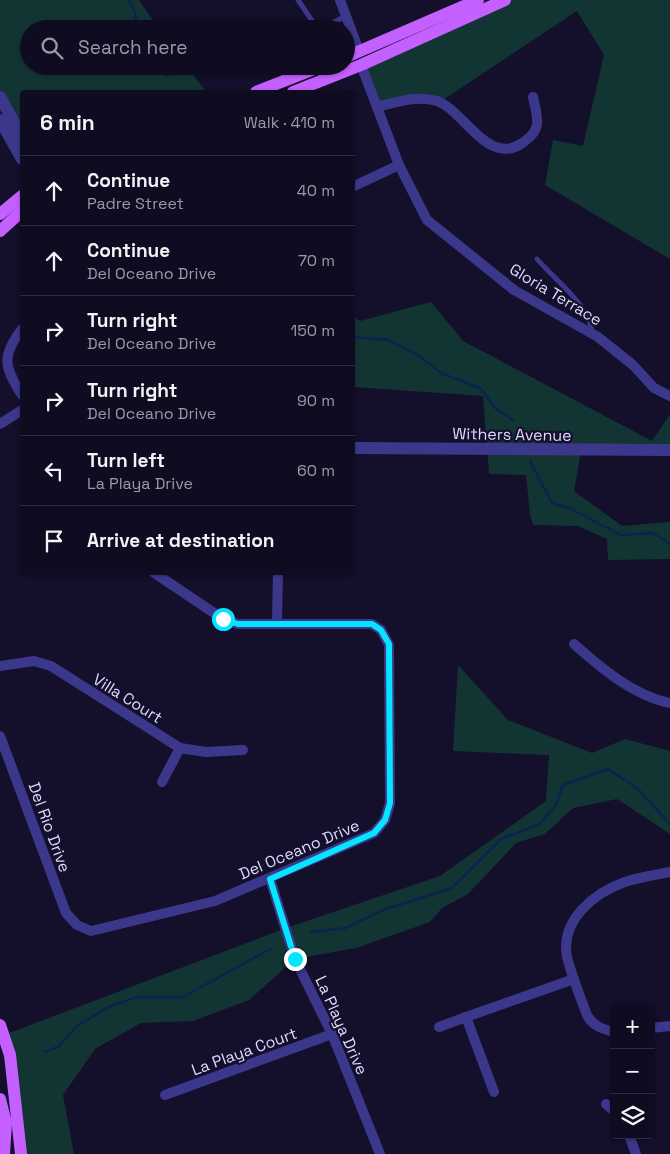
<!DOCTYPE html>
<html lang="en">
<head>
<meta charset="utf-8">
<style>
	body { margin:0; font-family:"Space Grotesk",sans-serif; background:#1d192d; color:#f1f3f6 }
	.controls { position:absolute; right:15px; bottom:15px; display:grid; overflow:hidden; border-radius:5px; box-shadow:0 1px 4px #0004 }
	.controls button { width:45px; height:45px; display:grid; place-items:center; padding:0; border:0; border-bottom:1px solid #2f2b3e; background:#0f0b20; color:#f1f3f6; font:25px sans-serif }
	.stop { position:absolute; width:15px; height:15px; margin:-11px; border:4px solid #05e5ff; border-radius:50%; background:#fff }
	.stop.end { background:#05e5ff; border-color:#fff; box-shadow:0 1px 5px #0008 }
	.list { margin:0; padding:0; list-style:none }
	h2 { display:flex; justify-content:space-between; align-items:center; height:65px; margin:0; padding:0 20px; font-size:21px }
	h2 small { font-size:16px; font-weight:400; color:#9b9ba5 }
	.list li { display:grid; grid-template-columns:32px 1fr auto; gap:15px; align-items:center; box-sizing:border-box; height:70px; padding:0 20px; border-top:1px solid #2f2b3e }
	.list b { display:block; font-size:19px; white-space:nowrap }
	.list p { margin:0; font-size:16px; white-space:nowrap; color:#9b9ba5 }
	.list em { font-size:16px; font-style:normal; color:#9b9ba5 }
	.icon { flex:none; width:28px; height:28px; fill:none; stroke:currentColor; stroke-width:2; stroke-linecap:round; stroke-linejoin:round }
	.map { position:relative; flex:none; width:670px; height:1154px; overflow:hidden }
	.search { position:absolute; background:#0f0b20; box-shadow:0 1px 4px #0004; left:20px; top:20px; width:335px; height:55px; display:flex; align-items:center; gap:12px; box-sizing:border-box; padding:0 18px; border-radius:28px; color:#9b9ba5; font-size:19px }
	.panel { position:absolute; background:#0f0b20; box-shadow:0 1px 4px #0004; left:20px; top:90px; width:335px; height:485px; border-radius:5px }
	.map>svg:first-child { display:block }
	.green { fill:#123534 }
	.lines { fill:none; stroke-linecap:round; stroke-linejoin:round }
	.stream { stroke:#0a234f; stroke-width:2.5 }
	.service { stroke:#3b388c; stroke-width:5 }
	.minor { stroke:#3b388c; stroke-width:10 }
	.tertiary { stroke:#3b388c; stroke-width:12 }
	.primary { stroke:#c460ff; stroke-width:12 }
	.route { stroke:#05e5ff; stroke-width:6 }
	.labels { text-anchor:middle; stroke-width:4.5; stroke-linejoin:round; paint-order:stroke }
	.street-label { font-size:16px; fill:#ddd9ff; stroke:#140f2b }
</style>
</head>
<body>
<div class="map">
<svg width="670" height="1154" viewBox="0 0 670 1154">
	<rect width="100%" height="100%" fill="#140f2b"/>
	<g class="green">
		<path d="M 0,0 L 139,0 L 159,29 L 29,29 L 29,66 L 187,66 L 206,92 L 22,92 L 22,137 L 0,97 Z"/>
		<path d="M 505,0 L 670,0 L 670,259 L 545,185 L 553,140 L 583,146 L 604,55 L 577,11 L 440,102 L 377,107 L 361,65 Z"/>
		<path d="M 431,302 L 463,341 L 652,441 L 670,414 L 670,450 L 581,451 L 574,491 L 622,526 L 670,522 L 670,559 L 608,560 L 607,539 L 578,526 L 533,525 L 530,515 L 526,475 L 489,474 L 483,396 L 353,387 L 352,315 L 360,321 Z"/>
		<path d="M 458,665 L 508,720 L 592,753 L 625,739 L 670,751 L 670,834 L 617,799 L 573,808 L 545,834 L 516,843 L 468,894 L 442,908 L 430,922 L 356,948 L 295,959 L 249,1000 L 193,1021 L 141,1023 L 95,1049 L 63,1095 L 74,1154 L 21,1154 L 4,1035 L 286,928 L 440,876 L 546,801 L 549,755 L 453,751 Z"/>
	</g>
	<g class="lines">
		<g class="stream">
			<path d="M 128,0 L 135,11 L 137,29"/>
			<path d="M 158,66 L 168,76"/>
			<path d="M 352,337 L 388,340 L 416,354 L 443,374 L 480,388 L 495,408 L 513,420"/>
			<path d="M 530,461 L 552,503 L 569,508 L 621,535 L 653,533 L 670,544"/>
			<path d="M 311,932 L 346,928 L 383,910 L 452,888 L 501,839 L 540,824 L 556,805 L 563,785 L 608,769 L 637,788 L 670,824"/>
			<path d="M 44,1052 L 58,1047 L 77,1026 L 108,1007 L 137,997 L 183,997 L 272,948"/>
		</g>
		<g class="service">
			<path d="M 298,0 L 315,25 L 328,25 L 346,16"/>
			<path d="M 537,259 C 554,279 592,307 592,334"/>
		</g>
		<g class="minor">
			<path d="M 340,0 L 359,51"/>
			<path d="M 361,65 L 399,165 L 427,220 L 514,290 L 598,337 L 633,365 L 654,388 L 670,396"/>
			<path d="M 377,107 C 397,102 417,95 437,101 C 464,110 489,170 525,141 C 543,128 537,117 533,97"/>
			<path d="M 352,187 L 399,165"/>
			<path d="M 22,329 C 1,356 4,367 22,395"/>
			<path d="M 0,424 L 22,410"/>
			<path d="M 277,623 L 278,572"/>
			<path d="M 574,644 C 601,668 634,696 670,703"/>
			<path d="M 0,666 L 34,661 L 51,666 L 180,748 L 206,752 L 243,750"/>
			<path d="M 0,736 L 66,913 L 77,925 L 91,931 L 215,901 L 374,833 L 385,820 L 390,803 L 389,645 L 381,630 L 372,624 L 238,624 L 223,619 L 153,572"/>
			<path d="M 162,782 L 180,748"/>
			<path d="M 270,879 L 295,959 L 332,1034 L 380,1154"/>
			<path d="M 439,1027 L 466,1017"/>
			<path d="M 651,1028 L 670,1026"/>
			<path d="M 614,1032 C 602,1029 593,1026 587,1015 C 580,996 572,977 567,957 C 560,920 594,893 625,882 C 639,877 655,875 670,872"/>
			<path d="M 494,1092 L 466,1017 L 574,979"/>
			<path d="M 165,1095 L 332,1034"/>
			<path d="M 606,1104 L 614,1111"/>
			<path d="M 629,1135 L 636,1154"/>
		</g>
		<g class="tertiary">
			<path d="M 0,97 L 22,137"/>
			<path d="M 0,120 L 22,159"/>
			<path d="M 352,448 L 670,450"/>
		</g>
		<g class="primary">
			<path d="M 346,57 L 478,0"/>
			<path d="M 256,92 L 322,66"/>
			<path d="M 293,92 L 361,65 L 505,0"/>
			<path d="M 0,214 L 22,196"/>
			<path d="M 0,231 L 22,211"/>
			<path d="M 0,1025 L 10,1055 L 21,1154"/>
			<path d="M 0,1099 L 6,1123 L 4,1154"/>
		</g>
	</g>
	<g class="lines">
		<path class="route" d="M 223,619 L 238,624 L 372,624 L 381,630 L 389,644 L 390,803 L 385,820 L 374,833 L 270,879 L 295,959"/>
	</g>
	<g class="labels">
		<g class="street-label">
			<text transform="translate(556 294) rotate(31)" y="6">Gloria Terrace</text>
			<text transform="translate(512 434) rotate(1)" y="6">Withers Avenue</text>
			<text transform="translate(128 698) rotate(32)" y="6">Villa Court</text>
			<text transform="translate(50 827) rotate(70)" y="6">Del Rio Drive</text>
			<text transform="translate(299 849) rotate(-23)" y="6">Del Oceano Drive</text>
			<text transform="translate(342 1025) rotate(66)" y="6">La Playa Drive</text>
			<text transform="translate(244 1051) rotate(-20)" y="6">La Playa Court</text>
		</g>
	</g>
</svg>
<div class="controls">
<button>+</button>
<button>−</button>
<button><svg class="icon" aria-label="layers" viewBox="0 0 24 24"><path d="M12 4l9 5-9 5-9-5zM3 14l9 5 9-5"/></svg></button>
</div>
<div class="stop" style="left:223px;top:619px"></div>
<div class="stop end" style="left:295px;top:959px"></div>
<div class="search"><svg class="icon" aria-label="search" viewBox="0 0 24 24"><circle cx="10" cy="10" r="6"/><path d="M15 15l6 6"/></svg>Search here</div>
<section class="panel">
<h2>6 min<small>Walk · 410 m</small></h2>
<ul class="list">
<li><svg class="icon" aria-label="ahead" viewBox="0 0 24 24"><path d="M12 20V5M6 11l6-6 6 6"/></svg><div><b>Continue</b><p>Padre Street</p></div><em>40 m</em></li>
<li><svg class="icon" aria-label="ahead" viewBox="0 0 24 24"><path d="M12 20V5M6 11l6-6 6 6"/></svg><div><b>Continue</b><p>Del Oceano Drive</p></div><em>70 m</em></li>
<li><svg class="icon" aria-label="right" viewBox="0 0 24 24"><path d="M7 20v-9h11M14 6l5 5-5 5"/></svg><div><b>Turn right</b><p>Del Oceano Drive</p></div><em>150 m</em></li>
<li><svg class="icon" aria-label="right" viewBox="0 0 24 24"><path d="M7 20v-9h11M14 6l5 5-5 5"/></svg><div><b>Turn right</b><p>Del Oceano Drive</p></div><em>90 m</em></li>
<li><svg class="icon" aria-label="left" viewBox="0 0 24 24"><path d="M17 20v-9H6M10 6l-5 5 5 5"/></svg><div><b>Turn left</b><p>La Playa Drive</p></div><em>60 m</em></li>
<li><svg class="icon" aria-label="arrive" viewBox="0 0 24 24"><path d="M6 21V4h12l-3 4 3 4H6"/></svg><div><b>Arrive at destination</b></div></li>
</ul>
</section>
</div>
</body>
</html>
